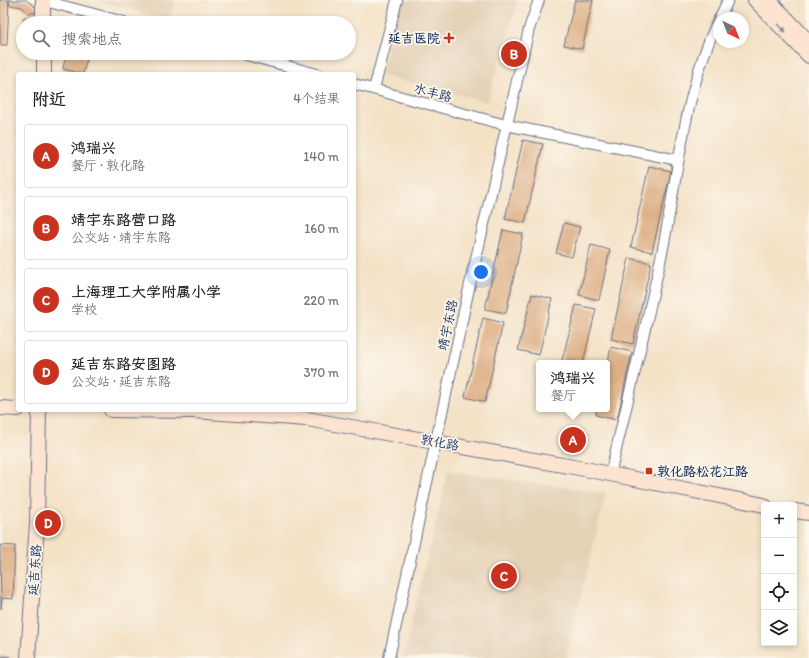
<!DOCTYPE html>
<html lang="zh">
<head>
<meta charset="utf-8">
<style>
	body { margin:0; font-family:Itim,"LXGW WenKai TC",sans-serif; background:#f6f6f6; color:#222 }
	.controls { position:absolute; right:12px; bottom:12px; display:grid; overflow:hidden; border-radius:4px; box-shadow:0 2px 6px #0003 }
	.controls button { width:36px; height:36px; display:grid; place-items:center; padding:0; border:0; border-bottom:1px solid #e0e0e0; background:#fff; color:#222; font:20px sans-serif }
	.compass { position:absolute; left:713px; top:12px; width:36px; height:36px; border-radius:50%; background:#fff; box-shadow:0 2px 6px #0003; rotate:137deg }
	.you { position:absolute; left:481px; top:272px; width:14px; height:14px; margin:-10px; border:3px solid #fff; border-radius:50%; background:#1a73e8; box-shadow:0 0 0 6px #1a73e833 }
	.badge { display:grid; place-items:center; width:26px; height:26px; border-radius:50%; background:#c8321e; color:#fff; font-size:13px; font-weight:700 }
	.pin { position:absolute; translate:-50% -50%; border:2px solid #fff; box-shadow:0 1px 4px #0006 }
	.popup { position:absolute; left:536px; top:360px; width:74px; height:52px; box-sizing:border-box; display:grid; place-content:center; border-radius:4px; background:#fff; filter:drop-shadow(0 1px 3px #0005); font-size:13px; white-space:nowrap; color:#767676 }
	.popup b { font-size:15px; color:#222 }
	.popup::after { content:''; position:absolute; left:50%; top:100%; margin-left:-8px; border:8px solid transparent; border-top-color:#fff }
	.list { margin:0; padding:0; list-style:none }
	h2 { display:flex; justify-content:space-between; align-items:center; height:52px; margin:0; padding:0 16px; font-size:17px }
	h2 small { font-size:13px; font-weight:400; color:#767676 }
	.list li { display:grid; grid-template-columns:26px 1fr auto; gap:12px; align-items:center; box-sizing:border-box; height:64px; margin:0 8px 8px; padding:0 8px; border:1px solid #e0e0e0; border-radius:4px }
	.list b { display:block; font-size:15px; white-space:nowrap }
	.list p { margin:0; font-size:13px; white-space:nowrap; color:#767676 }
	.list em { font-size:13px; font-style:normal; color:#767676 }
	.icon { flex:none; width:22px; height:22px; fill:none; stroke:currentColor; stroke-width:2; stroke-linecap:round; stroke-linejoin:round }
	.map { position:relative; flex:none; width:809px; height:658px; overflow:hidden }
	.search { position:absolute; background:#fff; box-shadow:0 2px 6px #0003; left:16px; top:16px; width:340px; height:44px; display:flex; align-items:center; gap:10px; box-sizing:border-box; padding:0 14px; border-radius:22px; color:#767676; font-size:15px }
	.panel { position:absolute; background:#fff; box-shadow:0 2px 6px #0003; left:16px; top:72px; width:340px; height:340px; border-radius:4px }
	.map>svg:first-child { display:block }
	.built { fill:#e4d1b6 }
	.building { fill:#deb087 }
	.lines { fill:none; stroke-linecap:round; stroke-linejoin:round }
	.street-casing { stroke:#676e83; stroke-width:12 }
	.secondary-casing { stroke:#676e83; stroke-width:16 }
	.street { stroke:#fff; stroke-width:10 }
	.secondary { stroke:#fde4d1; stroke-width:14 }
	.oneway { fill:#8c8a98 }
	.poi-dot { fill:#c8321e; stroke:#fbf7ec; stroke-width:1.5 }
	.labels { text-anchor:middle; stroke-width:3.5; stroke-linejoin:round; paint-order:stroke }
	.poi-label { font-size:13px; font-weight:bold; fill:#1b2f5e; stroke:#fbf7ec; text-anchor:end }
	.street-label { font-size:13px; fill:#1b2f5e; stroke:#fbf7ec }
</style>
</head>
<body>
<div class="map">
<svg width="809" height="658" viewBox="0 0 809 658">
	<rect width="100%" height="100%" fill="#fbf7ec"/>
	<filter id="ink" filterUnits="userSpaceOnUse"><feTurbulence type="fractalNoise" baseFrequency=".025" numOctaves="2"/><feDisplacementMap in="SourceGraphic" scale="8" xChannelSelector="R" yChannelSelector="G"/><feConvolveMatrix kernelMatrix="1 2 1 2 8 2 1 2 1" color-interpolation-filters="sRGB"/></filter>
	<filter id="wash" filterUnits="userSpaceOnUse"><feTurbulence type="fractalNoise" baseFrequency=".012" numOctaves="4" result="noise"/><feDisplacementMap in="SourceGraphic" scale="16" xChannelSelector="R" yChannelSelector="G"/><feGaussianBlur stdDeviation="0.9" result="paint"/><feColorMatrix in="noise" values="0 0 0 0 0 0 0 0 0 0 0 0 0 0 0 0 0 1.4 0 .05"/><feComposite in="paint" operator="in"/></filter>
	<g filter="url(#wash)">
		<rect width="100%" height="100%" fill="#f4e2c7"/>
		<g class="built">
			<path d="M 95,0 L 175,0 L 169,20 Z"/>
			<path d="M 402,0 L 518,0 L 487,102 L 380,75 Z"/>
			<path d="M 448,471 L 606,493 L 566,658 L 403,658 Z"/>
		</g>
		<g id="blocks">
			<g class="building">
				<path d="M 0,0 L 9,0 L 7,45 L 0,45 Z"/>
				<path d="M 9,0 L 26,0 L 37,8 L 37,13 L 28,13 L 22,7 L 9,5 Z"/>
				<path d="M 575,0 L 593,0 L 582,49 L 564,45 Z"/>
				<path d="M 24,17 L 36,17 L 36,23 L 23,23 Z"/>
				<path d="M 66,53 L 88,54 L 83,74 L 63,69 Z"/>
				<path d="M 523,140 L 543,144 L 525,223 L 505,219 Z"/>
				<path d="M 649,166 L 671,171 L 652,252 L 631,247 Z"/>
				<path d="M 564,223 L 580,227 L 572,257 L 556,253 Z"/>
				<path d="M 503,230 L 523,234 L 506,313 L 485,309 Z"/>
				<path d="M 591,245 L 610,250 L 599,300 L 579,295 Z"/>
				<path d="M 629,258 L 651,263 L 633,344 L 611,339 Z"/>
				<path d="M 532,294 L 552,299 L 539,355 L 518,350 Z"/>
				<path d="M 576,305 L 596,309 L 583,363 L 562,361 Z"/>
				<path d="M 483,318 L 503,323 L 485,402 L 465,397 Z"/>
				<path d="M 611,347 L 632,352 L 617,420 L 596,415 L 597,409 L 607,409 L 607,366 Z"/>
				<path d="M 0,545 L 15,546 L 13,599 L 2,598 L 1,609 Z"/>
				<path d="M 0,656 L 11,657 L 11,658 L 0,658 Z"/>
			</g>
		</g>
	</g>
	<g filter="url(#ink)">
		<use href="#blocks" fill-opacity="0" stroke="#676e83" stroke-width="1"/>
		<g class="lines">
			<g class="street-casing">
				<g id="street">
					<path d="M 41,0 L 128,23"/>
					<path d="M 720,18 L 728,0"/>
					<path d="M 239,53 L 317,74"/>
					<path d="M 354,84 L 506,125 L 678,160"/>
					<path d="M 374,89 L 397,0"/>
					<path d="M 610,475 C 628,399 647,324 663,248 C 678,173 685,88 719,19"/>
					<path d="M 389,658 L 468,293 L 523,55 L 529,29 L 539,0"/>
				</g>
			</g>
			<g class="secondary-casing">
				<g id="secondary">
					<path d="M 43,0 L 43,23"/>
					<path d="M 755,0 L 809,56"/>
					<path d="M 769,0 L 809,42"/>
					<path d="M 44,53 L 44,74"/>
					<path d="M 0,408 L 18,409"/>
					<path d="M 111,410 L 194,411 L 307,419 L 590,470 L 764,505"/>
					<path d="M 794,511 L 809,513"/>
					<path d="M 28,658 L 37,523 L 39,410"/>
				</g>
			</g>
			<use href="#street" class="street"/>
			<use href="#secondary" class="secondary"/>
		</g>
		<defs><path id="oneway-solid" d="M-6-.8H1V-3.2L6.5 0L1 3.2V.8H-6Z"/></defs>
		<use class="oneway" href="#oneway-solid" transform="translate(782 28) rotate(46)"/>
	</g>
	<g class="poi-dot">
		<path d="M447 32h4v4h4v4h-4v4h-4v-4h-4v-4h4z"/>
		<rect x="645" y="467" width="8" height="8" rx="2"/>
	</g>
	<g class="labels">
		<g class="poi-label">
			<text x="440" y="43">延吉医院</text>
			<text x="657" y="476" text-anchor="start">敦化路松花江路</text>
		</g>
		<g class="street-label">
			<text transform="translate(433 92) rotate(15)" y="5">水丰路</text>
			<text transform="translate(447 325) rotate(-78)" y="5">靖宇东路</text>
			<text transform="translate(440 442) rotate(10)" y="5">敦化路</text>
			<text transform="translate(34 570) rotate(-86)" y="5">延吉东路</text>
		</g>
	</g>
</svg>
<div class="controls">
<button>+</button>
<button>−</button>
<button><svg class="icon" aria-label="locate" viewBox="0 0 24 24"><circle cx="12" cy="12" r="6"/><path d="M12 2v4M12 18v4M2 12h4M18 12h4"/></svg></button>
<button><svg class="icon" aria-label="layers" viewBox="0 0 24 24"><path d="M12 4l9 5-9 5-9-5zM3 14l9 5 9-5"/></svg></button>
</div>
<svg class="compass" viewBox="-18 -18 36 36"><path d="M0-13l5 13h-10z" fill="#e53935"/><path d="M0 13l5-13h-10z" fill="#767676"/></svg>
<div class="you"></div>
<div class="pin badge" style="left:573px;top:440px">A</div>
<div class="popup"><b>鸿瑞兴</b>餐厅</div>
<div class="pin badge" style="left:514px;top:54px">B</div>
<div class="pin badge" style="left:504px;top:576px">C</div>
<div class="pin badge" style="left:48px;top:523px">D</div>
<div class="search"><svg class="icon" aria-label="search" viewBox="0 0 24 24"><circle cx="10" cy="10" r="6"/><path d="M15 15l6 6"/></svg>搜索地点</div>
<section class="panel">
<h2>附近<small>4个结果</small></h2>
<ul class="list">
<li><span class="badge">A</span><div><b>鸿瑞兴</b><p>餐厅 · 敦化路</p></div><em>140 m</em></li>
<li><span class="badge">B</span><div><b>靖宇东路营口路</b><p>公交站 · 靖宇东路</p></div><em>160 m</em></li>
<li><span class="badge">C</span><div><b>上海理工大学附属小学</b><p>学校</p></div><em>220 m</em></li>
<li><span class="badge">D</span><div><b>延吉东路安图路</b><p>公交站 · 延吉东路</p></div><em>370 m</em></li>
</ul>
</section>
</div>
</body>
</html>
